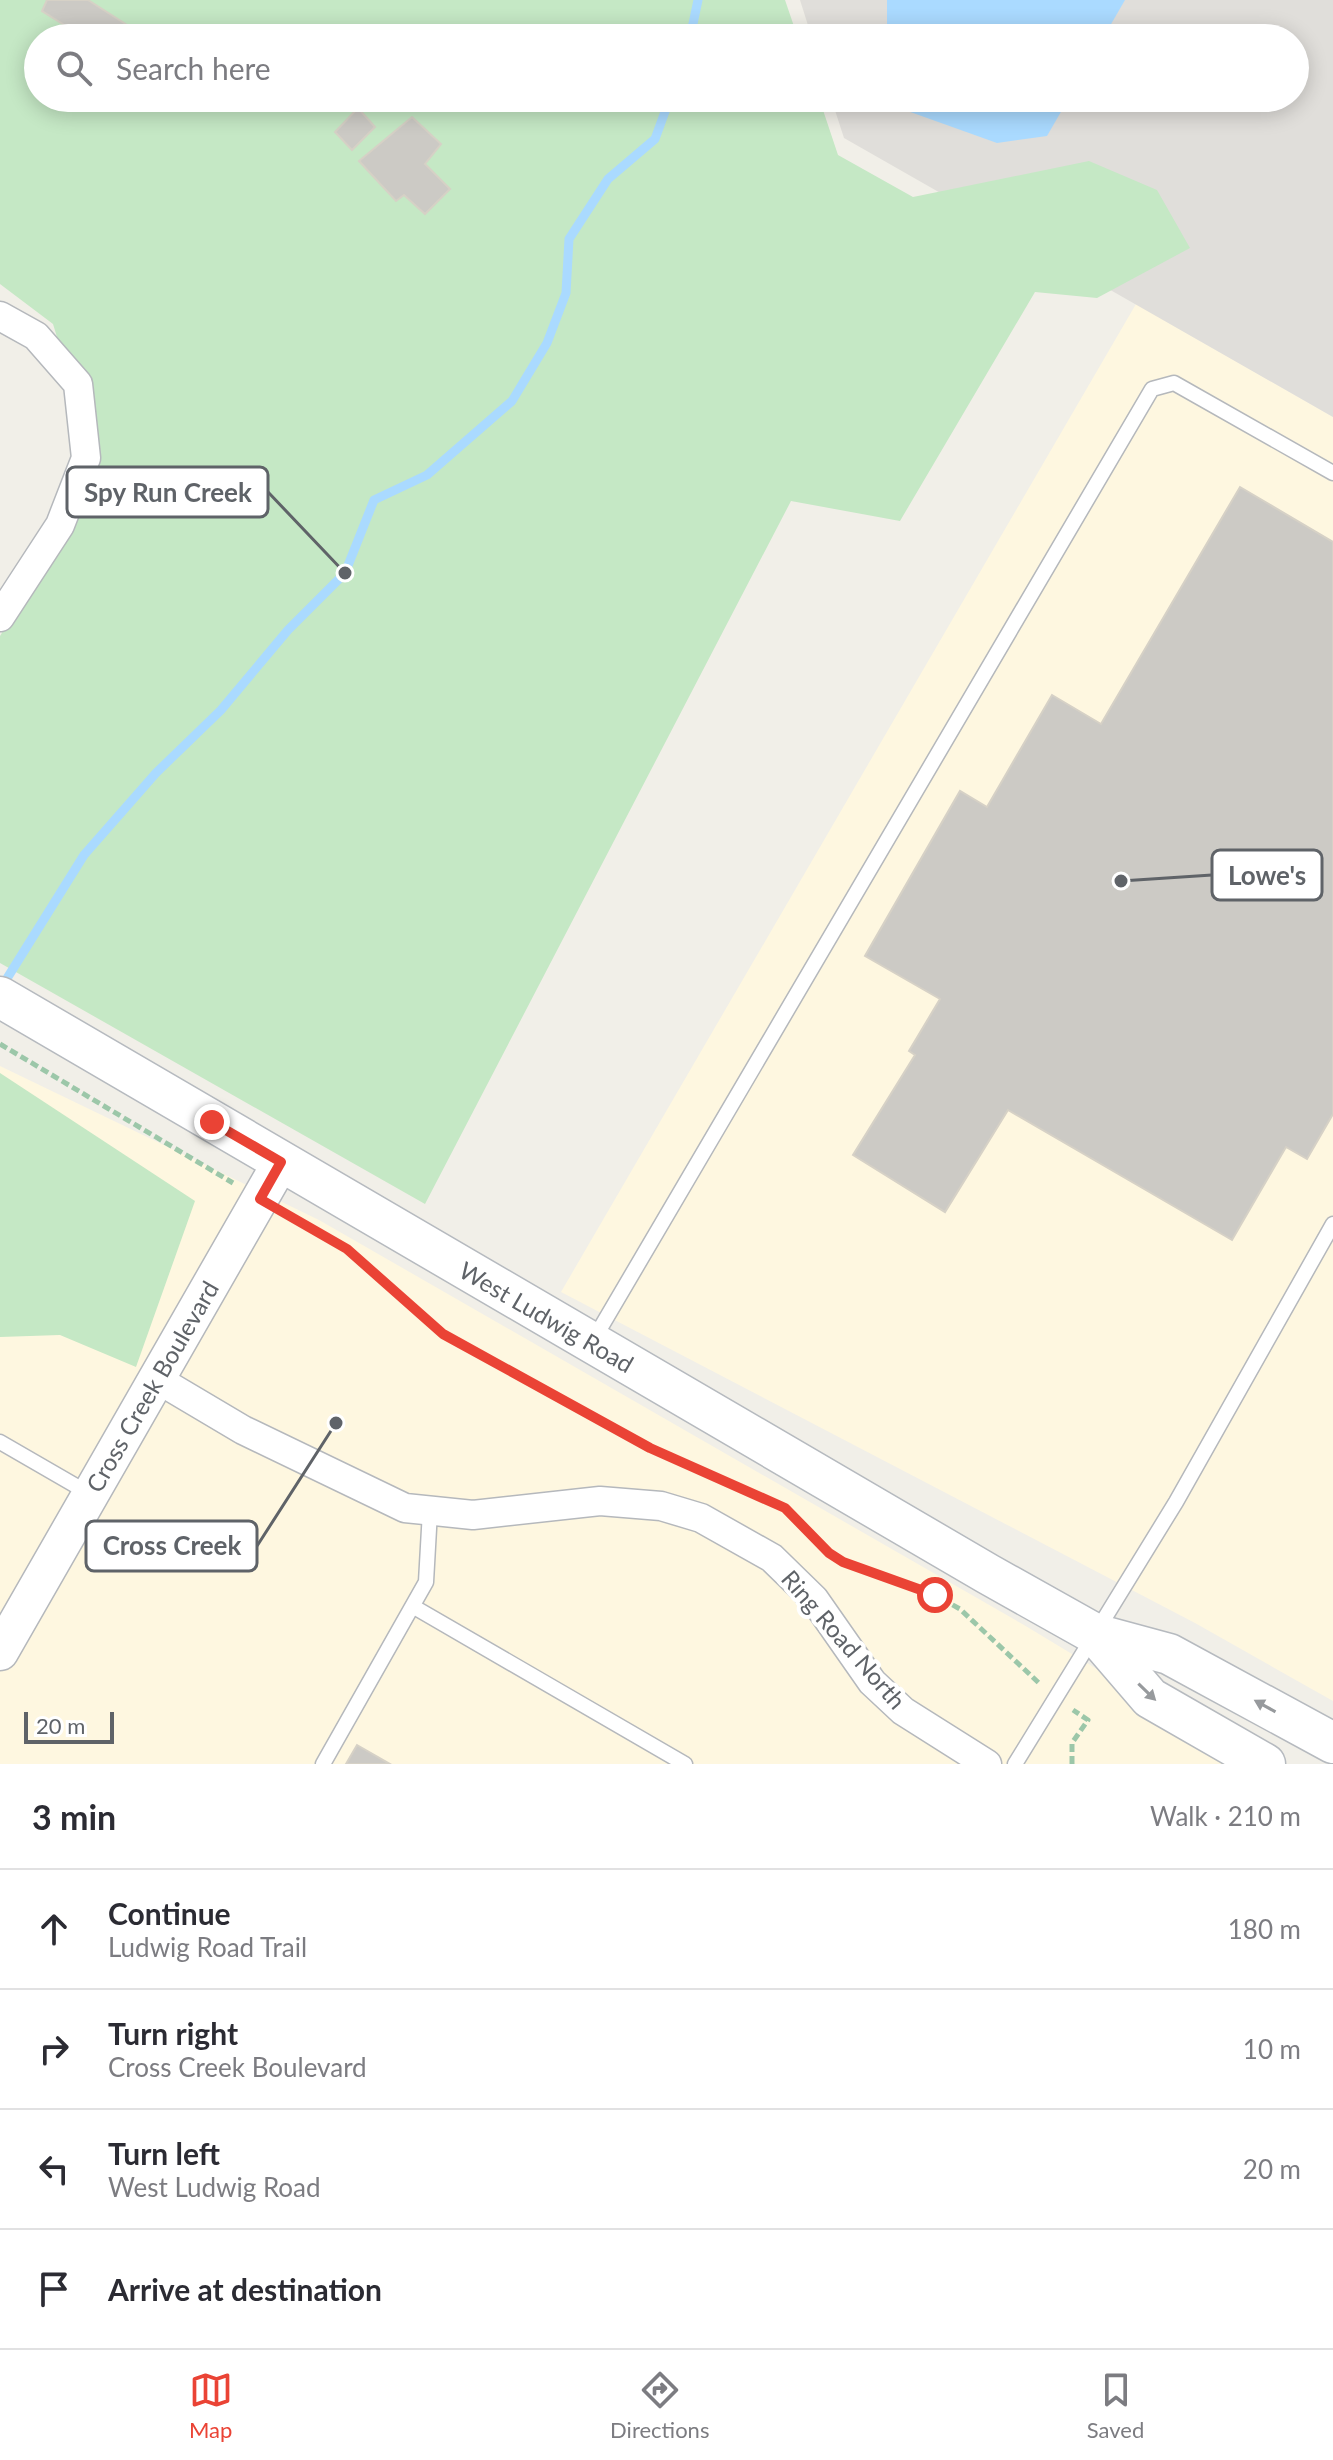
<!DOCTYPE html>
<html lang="en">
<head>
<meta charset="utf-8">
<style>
	body { margin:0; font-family:Lato,sans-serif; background:#f7f7f7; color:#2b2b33 }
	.scale { position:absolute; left:24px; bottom:20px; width:90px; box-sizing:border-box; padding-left:8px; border:4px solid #5f6368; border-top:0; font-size:22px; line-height:28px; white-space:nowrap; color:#5f6368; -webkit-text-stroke:6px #fff; paint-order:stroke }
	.stop { position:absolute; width:24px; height:24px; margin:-18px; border:6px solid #ea4335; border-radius:50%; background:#fff }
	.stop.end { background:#ea4335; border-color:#fff; box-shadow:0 2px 8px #0008 }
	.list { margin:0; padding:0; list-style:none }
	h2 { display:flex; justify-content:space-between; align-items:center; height:104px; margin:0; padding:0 32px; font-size:34px }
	h2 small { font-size:26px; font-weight:400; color:#7c7c81 }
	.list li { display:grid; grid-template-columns:52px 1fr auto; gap:24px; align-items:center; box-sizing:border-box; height:120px; padding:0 32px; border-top:2px solid #e1e1e2 }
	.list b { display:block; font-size:30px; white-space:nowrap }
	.list p { margin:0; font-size:26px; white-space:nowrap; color:#7c7c81 }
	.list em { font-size:26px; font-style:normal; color:#7c7c81 }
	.icon { flex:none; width:44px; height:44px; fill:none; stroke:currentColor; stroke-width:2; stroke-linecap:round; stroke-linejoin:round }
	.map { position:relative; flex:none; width:1333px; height:1764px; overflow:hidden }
	.search { position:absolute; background:#fff; box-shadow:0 4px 20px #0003; left:24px; right:24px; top:24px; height:88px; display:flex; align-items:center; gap:20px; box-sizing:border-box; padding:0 28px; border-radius:44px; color:#7c7c81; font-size:30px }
	.sheet { height:584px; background:#fff }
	nav { display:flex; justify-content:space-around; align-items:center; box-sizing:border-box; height:112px; border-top:2px solid #e1e1e2; background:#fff; font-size:22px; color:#7c7c81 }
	nav a { display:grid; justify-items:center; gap:4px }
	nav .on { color:#ea4335 }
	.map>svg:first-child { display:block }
	.commercial { fill:#fef7e0 }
	.industrial { fill:#e0deda }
	.green { fill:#c5e8c5 }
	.water { fill:#aadaff }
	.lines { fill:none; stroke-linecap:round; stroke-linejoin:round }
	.stream { stroke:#aadaff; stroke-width:9 }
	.building { fill:#cccac5; stroke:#d6d1c6; stroke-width:2 }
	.service-casing { stroke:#b5b8bc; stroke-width:17 }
	.minor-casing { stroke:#b5b8bc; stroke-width:31 }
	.tertiary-casing { stroke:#b5b8bc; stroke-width:39 }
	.secondary-casing { stroke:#b6babf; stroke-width:43 }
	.path { stroke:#9cc7a9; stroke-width:5; stroke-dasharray:8 4; stroke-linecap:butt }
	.service { stroke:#fff; stroke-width:14 }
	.minor { stroke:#fff; stroke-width:28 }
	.tertiary { stroke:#fff; stroke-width:36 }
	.secondary { stroke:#fff; stroke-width:40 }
	.oneway { fill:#979a9d }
	.route { stroke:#ea4335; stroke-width:10 }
	.labels { text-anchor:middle; stroke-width:8; stroke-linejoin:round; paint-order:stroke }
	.street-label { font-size:24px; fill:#5f6368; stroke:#fff }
	.leader { fill:none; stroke:#5f6368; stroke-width:3 }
	.callout-dot { fill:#5f6368; stroke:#fff; stroke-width:3 }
	.callout { fill:#fff; stroke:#5f6368; stroke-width:3 }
	.callout-label { font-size:26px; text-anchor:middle; font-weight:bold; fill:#5f6368 }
</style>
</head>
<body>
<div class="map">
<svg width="1333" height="1764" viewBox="0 0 1333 1764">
	<rect width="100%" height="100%" fill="#f1efe8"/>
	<g class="commercial">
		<path d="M 1136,304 L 1333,417 L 1333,1701 L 1195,1623 L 561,1292 Z"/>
		<path d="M 0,1066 L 319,1220 L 1024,1625 L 1254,1764 L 0,1764 Z"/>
	</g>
	<path class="industrial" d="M 800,0 L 1333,0 L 1333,417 L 844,138 L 831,98 L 1295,98 L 1295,38 L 812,38 Z"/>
	<g class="green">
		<path d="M 0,0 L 785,0 L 798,38 L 38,38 L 38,98 L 819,98 L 838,155 L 913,197 L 1089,161 L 1157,190 L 1190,248 L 1097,298 L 1035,292 L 900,521 L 791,501 L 425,1204 L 0,963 L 0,636 L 99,474 L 53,324 L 0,284 Z"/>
		<path d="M 0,1073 L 195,1201 L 136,1367 L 60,1335 L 0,1337 Z"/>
	</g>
	<g class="water">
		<path d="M 887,0 L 1125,0 L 1103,38 L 887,38 Z"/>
		<path d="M 888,98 L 1069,98 L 1047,136 L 997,143 L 888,104 Z"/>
	</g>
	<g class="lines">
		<g class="stream">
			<path d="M 690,38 L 698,0"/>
			<path d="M 1,988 L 84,855 L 156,773 L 221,710 L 288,630 L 345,573 L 374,500 L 427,475 L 512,401 L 547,343 L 566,293 L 569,239 L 608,179 L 655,139 L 670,98"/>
		</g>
	</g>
	<g class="building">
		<path d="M 47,0 L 88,0 L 135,30 L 131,38 L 85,38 L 42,11 Z"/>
		<path d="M 358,108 L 375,127 L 352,150 L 335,132 Z"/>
		<path d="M 412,117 L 441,144 L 425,164 L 450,189 L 425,214 L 404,195 L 396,201 L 359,161 Z"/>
		<path d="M 1240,487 L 1333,542 L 1333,1114 L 1307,1159 L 1286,1147 L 1232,1240 L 1008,1110 L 945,1212 L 853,1155 L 915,1055 L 909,1051 L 940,999 L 865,956 L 960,791 L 987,807 L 1052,695 L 1101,724 Z"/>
		<path d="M 357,1745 L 390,1764 L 346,1764 Z"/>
	</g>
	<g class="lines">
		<g class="service-casing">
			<g id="service">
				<path d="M 594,1339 L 1152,389 L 1174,383 L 1333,473"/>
				<path d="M 0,1442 L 90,1494"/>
				<path d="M 414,1607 L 685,1764"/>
				<path d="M 323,1764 L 426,1582 L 430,1511"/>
				<path d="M 1015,1764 L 1176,1502 L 1333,1224"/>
			</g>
		</g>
		<g class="minor-casing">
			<g id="minor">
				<path d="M 0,316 L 36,336 L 78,384 L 86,458 L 60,525 L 0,617"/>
				<path d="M 157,1379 L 243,1430 L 405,1508 L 473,1515 L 600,1501 L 661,1506 L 701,1518 L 772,1558 L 814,1599 L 872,1682 L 903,1711 L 987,1764"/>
			</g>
		</g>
		<g class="tertiary-casing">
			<path id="tertiary" d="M 0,1652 L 281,1162"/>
		</g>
		<g class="secondary-casing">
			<g id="secondary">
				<path d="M 0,997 L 988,1574 L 1095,1634 L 1169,1654 L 1333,1743"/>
				<path d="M 1095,1634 L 1150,1698 L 1265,1764"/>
			</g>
		</g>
		<g class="path">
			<path d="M 0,1044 L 233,1183"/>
			<path d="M 286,1214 L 347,1249 L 443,1334 L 650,1448 L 785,1508 L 829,1553 L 843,1562 L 935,1595 L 960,1609 L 1040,1684"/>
			<path d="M 1072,1764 L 1072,1743 L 1088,1720 L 1073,1710"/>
		</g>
		<use href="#service" class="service"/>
		<use href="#minor" class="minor"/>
		<use href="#tertiary" class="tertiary"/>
		<use href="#secondary" class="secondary"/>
	</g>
	<defs><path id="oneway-solid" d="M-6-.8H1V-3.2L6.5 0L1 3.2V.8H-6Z" transform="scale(2)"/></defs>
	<g class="oneway">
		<use href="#oneway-solid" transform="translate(1147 1692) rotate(44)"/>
		<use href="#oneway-solid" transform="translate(1265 1706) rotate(-151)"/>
	</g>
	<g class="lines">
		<path class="route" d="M 212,1122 L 281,1162 L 260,1199 L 347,1249 L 443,1334 L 650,1448 L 785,1508 L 829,1553 L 843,1562 L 935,1595"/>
	</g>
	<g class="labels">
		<g class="street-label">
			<text transform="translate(546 1318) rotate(30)" y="8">West Ludwig Road</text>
			<text transform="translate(153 1387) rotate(-60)" y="8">Cross Creek Boulevard</text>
			<text transform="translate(843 1640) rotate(49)" y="8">Ring Road North</text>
		</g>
	</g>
	<path class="leader" d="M345 573L268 492M1121 881L1212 875M336 1423L257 1546"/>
	<g class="callout-dot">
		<circle cx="345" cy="573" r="8"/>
		<circle cx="1121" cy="881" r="8"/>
		<circle cx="336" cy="1423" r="8"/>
	</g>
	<g class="callout">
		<rect x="67" y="467" width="201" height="50" rx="8"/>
		<rect x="1212" y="850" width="110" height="50" rx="8"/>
		<rect x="86" y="1521" width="171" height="50" rx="8"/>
	</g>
	<g class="callout-label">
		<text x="168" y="502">Spy Run Creek</text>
		<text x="1267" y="885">Lowe's</text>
		<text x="172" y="1555">Cross Creek</text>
	</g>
</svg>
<div class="scale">20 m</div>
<div class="stop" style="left:935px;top:1595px"></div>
<div class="stop end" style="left:212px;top:1122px"></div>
<div class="search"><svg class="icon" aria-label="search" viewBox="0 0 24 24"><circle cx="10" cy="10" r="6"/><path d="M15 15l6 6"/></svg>Search here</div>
</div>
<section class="sheet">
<h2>3 min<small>Walk · 210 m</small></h2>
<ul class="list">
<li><svg class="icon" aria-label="ahead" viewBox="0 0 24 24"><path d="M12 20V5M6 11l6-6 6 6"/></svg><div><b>Continue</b><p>Ludwig Road Trail</p></div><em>180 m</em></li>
<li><svg class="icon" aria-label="right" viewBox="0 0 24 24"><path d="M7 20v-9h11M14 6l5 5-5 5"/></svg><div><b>Turn right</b><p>Cross Creek Boulevard</p></div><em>10 m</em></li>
<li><svg class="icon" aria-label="left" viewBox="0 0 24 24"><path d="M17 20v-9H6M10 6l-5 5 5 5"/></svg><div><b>Turn left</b><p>West Ludwig Road</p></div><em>20 m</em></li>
<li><svg class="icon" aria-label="arrive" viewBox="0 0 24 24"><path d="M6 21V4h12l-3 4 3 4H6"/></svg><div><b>Arrive at destination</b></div></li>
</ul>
</section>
<nav>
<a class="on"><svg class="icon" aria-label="map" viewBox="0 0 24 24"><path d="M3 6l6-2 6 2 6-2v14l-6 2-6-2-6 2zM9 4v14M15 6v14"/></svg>Map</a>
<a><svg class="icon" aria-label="directions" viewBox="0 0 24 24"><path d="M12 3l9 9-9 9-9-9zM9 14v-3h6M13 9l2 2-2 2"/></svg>Directions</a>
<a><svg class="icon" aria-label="saved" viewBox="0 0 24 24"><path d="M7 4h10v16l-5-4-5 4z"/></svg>Saved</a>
</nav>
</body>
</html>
